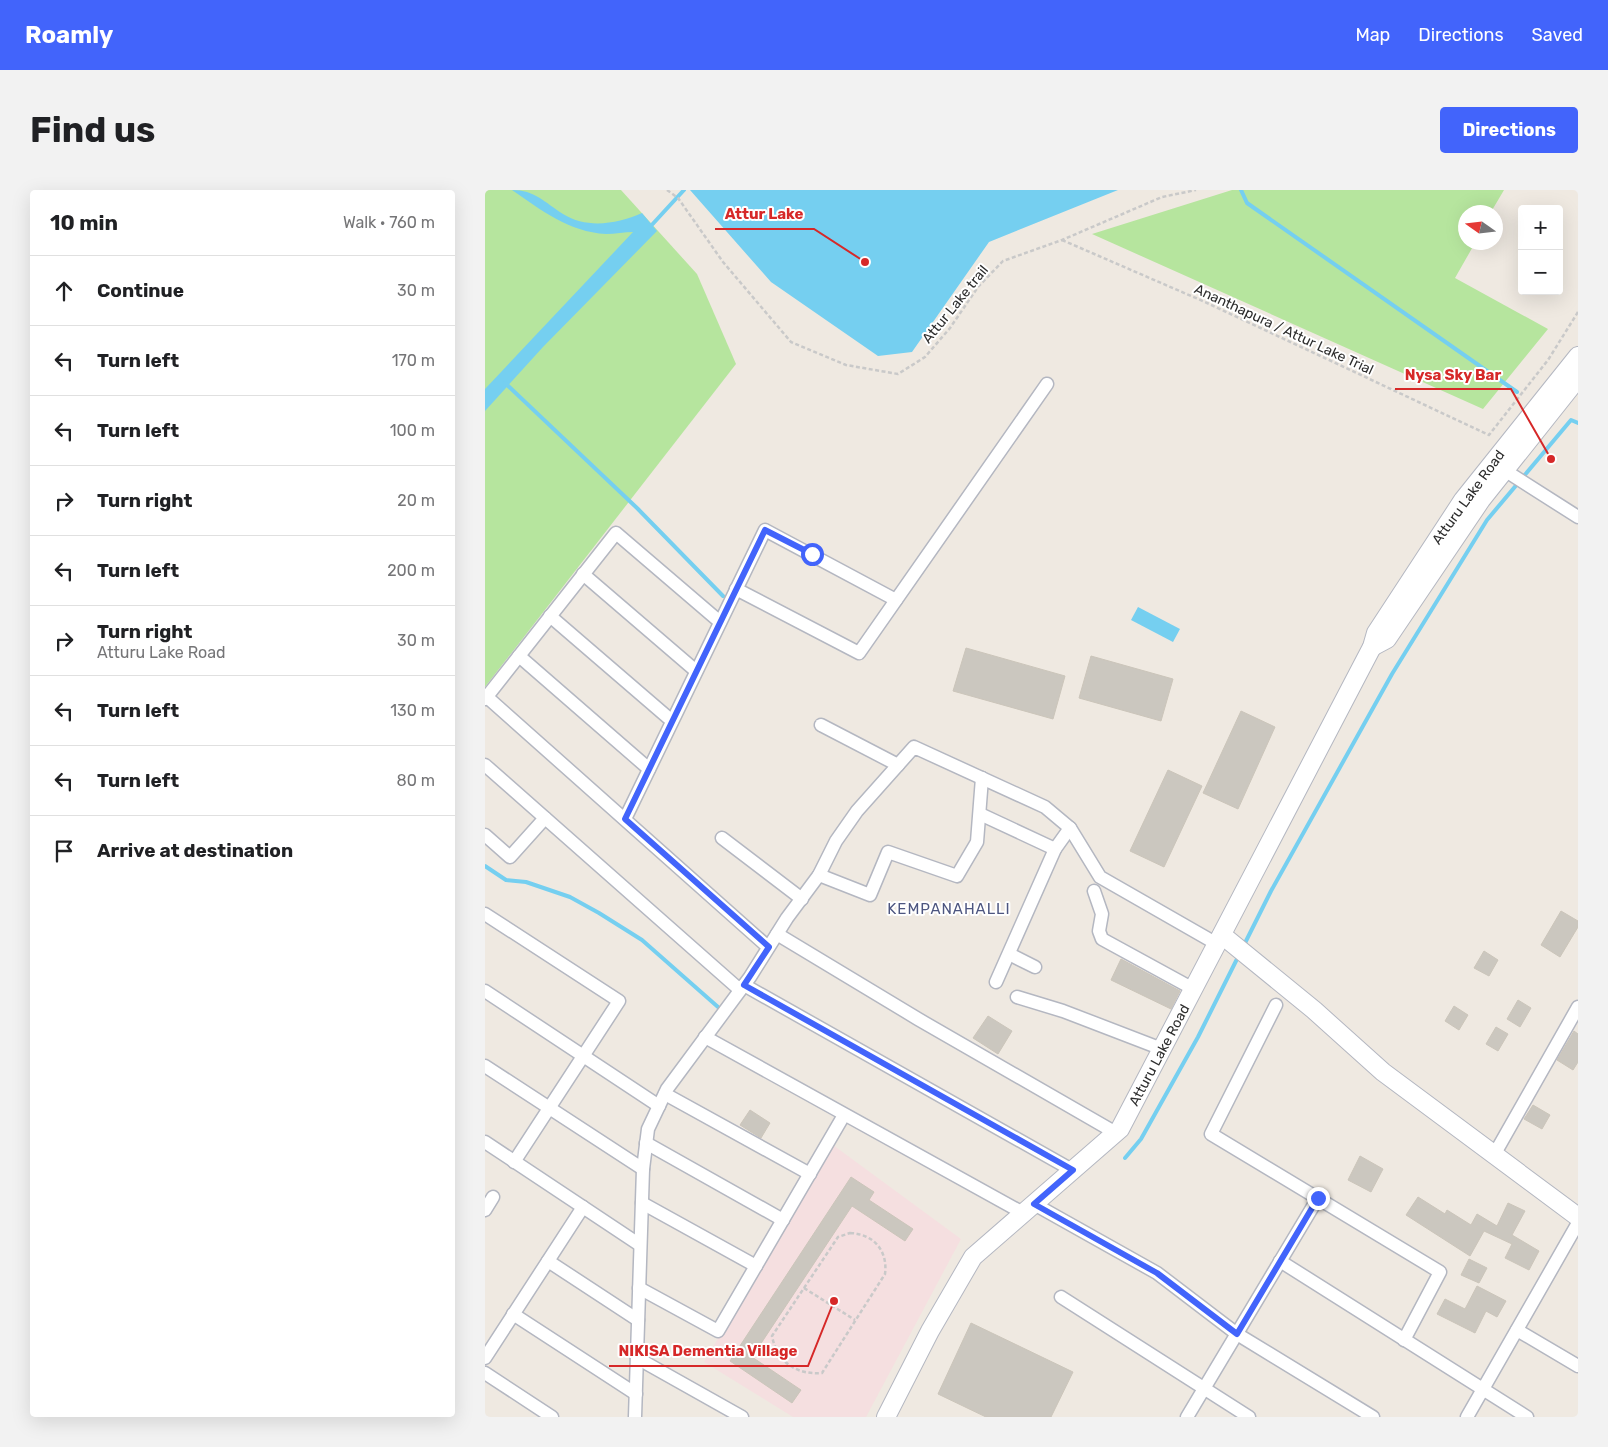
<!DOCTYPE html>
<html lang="en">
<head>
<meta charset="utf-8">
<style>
	body { margin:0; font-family:Rubik,sans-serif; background:#f2f2f2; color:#202124 }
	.controls { position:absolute; right:15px; top:15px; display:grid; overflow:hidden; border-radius:5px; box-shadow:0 5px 20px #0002 }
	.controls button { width:45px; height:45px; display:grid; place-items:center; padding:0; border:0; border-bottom:1px solid #e0e0e0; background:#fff; color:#202124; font:25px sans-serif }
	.compass { position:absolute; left:973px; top:15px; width:45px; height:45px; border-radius:50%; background:#fff; box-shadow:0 5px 20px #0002; rotate:284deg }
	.stop { position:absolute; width:15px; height:15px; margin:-11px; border:4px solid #4264fb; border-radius:50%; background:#fff }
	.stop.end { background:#4264fb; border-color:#fff; box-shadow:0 1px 5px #0008 }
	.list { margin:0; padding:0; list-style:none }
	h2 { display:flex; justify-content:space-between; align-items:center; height:65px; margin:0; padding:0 20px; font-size:21px }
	h2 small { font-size:16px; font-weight:400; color:#757577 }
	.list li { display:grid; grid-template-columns:32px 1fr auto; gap:15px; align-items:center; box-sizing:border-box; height:70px; padding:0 20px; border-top:1px solid #e0e0e0 }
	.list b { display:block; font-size:19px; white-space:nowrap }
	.list p { margin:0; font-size:16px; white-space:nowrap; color:#757577 }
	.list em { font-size:16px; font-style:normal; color:#757577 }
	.icon { flex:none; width:28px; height:28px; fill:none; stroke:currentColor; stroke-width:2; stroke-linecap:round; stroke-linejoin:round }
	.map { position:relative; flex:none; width:1093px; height:1227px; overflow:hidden; border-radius:5px }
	header { display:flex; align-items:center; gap:30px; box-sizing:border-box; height:70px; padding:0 25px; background:#4264fb; color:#fff }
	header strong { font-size:24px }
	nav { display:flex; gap:28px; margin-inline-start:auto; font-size:18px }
	.intro { display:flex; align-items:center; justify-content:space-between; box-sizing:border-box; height:120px; padding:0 30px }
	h1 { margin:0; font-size:35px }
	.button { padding:12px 22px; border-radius:5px; background:#4264fb; color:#fff; font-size:18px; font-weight:700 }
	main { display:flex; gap:30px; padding:0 30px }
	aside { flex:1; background:#fff; border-radius:5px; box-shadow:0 5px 20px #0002 }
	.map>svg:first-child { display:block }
	.medical { fill:#f5dfe0 }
	.green { fill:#b6e59e }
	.water { fill:#75cff0 }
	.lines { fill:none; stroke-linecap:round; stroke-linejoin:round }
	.stream { stroke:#75cff0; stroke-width:4 }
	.building { fill:#cbc7bf; stroke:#cbc5ba }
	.street-casing { stroke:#b4b7c1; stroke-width:15 }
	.secondary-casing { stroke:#b4b7c1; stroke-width:20 }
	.path { stroke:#c9c9c9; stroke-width:2.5; stroke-dasharray:4 2.5; stroke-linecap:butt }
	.street { stroke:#fff; stroke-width:12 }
	.secondary { stroke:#fff; stroke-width:18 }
	.route { stroke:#4264fb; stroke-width:6 }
	.labels { text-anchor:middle; stroke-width:4; stroke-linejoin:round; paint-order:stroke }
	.street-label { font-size:14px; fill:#2e2e2e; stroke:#fff }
	.neighbourhood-label { font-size:15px; letter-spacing:1px; fill:#4d5680; stroke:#fff }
	.leader { fill:none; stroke:#d62828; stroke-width:2 }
	.callout-dot { fill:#d62828; stroke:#fff; stroke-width:2 }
	.callout-label { font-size:15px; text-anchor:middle; font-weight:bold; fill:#d62828; stroke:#fff; stroke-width:4; stroke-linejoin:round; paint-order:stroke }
</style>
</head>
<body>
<header>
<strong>Roamly</strong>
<nav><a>Map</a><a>Directions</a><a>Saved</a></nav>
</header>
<div class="intro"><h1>Find us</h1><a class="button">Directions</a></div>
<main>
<aside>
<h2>10 min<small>Walk · 760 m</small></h2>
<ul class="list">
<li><svg class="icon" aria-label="ahead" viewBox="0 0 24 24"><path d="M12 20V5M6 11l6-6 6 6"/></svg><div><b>Continue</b></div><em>30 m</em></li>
<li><svg class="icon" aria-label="left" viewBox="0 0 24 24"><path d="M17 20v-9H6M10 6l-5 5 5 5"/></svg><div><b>Turn left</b></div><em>170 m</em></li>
<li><svg class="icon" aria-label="left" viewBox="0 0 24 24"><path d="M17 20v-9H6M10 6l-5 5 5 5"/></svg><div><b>Turn left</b></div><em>100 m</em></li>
<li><svg class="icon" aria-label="right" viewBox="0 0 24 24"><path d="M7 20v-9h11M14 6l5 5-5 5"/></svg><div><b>Turn right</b></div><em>20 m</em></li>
<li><svg class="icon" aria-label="left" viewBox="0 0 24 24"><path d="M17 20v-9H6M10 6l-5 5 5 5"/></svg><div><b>Turn left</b></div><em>200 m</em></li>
<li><svg class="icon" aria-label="right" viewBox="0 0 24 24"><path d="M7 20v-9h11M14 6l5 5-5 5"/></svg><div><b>Turn right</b><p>Atturu Lake Road</p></div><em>30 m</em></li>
<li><svg class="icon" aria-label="left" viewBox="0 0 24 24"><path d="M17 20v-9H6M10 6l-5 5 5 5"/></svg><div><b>Turn left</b></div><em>130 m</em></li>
<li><svg class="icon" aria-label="left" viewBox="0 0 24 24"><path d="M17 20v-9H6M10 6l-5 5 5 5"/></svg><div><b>Turn left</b></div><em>80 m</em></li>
<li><svg class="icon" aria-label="arrive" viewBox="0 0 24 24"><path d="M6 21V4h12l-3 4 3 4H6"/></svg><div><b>Arrive at destination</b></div></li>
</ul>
</aside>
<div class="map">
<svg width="1093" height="1227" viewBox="0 0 1093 1227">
	<rect width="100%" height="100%" fill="#efe9e1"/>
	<path class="medical" d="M 348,955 L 476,1049 L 381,1227 L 308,1227 L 219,1172 Z"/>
	<g class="green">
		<path d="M 0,0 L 136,0 L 212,84 L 251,174 L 0,497 Z"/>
		<path d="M 747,0 L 1019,0 L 1006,22 L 981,22 L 981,52 L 990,53 L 970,88 L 1063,139 L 998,219 L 607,44 Z"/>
	</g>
	<g class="water">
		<path d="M 27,0 C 50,0 59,12 78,24 C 102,39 132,34 157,23 L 172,41 L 58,157 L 0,221 L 0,199 L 148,42 C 140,42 130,44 121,44 C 84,42 56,20 27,0 Z"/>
		<path d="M 205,0 L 633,0 L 504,52 L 427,162 L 393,166 L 286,92 Z"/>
		<path d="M 653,417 L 695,439 L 688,452 L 646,430 Z"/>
	</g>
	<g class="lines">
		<g class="stream">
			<path d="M 756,0 L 762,13 L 1032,202"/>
			<path d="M 164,38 L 199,0"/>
			<path d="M 20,193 L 153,319 L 238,406"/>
			<path d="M 0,676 L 21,690 L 41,692 L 85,707 L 114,723 L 157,750 L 233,817"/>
			<path d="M 758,757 L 786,701 L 907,484 L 1002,330 L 1086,230 L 1093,233"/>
			<path d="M 640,968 L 656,949 L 713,847 L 754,765"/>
		</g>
	</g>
	<g class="building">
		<path d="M 481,458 L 580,486 L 568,529 L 468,501 Z"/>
		<path d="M 606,466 L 688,489 L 676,531 L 594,508 Z"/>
		<path d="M 756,521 L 790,537 L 753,619 L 718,603 Z"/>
		<path d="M 683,580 L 717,596 L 679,677 L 645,661 Z"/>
		<path d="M 1076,721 L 1093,731 L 1093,737 L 1075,767 L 1056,755 Z"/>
		<path d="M 999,761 L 1013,770 L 1004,786 L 989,778 Z"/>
		<path d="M 636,769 L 695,801 L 686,819 L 626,790 Z"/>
		<path d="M 1033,810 L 1046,818 L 1035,837 L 1022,829 Z"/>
		<path d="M 969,816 L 983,825 L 974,840 L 960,831 Z"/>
		<path d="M 503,826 L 527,841 L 513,864 L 488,848 Z"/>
		<path d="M 1011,837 L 1023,844 L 1013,861 L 1001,854 Z"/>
		<path d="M 1089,841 L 1093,844 L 1093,872 L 1088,880 L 1072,870 Z"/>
		<path d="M 1048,915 L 1065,925 L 1057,939 L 1039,929 Z"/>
		<path d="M 265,920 L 285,933 L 276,948 L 255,935 Z"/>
		<path d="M 875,966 L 898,979 L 886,1002 L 863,990 Z"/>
		<path d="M 366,987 L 389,1002 L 384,1010 L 428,1039 L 420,1051 L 367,1016 L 267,1167 L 316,1200 L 307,1213 L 245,1171 Z"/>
		<path d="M 933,1007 L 960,1024 L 962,1020 L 986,1035 L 992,1024 L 1012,1036 L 1023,1013 L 1040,1021 L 1027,1045 L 1054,1061 L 1044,1080 L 1020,1068 L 1027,1054 L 999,1041 L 985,1066 L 921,1025 Z"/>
		<path d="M 984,1069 L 1002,1078 L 994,1093 L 976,1085 Z"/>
		<path d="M 992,1096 L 1021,1111 L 1012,1127 L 1001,1121 L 990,1143 L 952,1124 L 960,1109 L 980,1119 Z"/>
		<path d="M 486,1133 L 588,1182 L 566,1227 L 501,1227 L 453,1204 Z"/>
	</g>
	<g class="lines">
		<g class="street-casing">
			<g id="street">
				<path d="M 1013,276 L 1093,327"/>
				<path d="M 98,384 L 211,481"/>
				<path d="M 251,399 L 374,463 L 562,194"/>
				<path d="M 65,426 L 187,531"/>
				<path d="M 34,466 L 164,579"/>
				<path d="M 2,507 L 283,757"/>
				<path d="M 0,509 L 131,343 L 235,432"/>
				<path d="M 336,535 L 413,575"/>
				<path d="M 0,575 L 255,800"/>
				<path d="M 495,624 L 570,659 L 511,792"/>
				<path d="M 140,629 L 280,340 L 411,410"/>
				<path d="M 0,645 L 25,667 L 60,628"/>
				<path d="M 237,648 L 317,709"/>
				<path d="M 570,659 L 585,638"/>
				<path d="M 334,685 L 385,705 L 403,662 L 472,686 L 492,652 L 497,588"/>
				<path d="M 609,701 L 617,724 L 614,741 L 617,749 L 703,796"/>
				<path d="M 0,724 L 134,811 L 29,972"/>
				<path d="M 292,744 L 433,829 L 631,943"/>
				<path d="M 524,764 L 550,777"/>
				<path d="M 259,795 L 587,980"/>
				<path d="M 0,801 L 174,916"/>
				<path d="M 532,807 L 578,821 L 677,859"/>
				<path d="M 791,815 L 726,944 L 955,1082 L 919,1150"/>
				<path d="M 220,847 L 538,1023"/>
				<path d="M 0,876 L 158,979"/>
				<path d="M 180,904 L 325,984"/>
				<path d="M 0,952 L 155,1055"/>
				<path d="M 161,953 L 298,1030"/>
				<path d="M 1009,965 L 1093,817"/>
				<path d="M 157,1013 L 271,1076"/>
				<path d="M 549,1014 L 672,1083 L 752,1144 L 888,1227"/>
				<path d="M 0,1020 L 8,1007"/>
				<path d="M 63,1071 L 153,1130"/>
				<path d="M 795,1071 L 1042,1227"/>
				<path d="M 154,1098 L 233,1141 L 359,925"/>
				<path d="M 576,1107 L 764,1227"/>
				<path d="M 28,1124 L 151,1204"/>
				<path d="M 1032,1140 L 1093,1176"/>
				<path d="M 0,1168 L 98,1017"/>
				<path d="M 152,1168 L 257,1227"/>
				<path d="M 0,1183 L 67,1227"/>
				<path d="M 150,1227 L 158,979 L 163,939 L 182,899 L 265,787 L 302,728 L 334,685 L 351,651 L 372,621 L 429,557 L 560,617 L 585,638 L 615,687 L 732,754"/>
				<path d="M 702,1227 L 833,1008"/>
				<path d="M 982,1227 L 1093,1033"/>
			</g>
		</g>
		<g class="secondary-casing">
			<g id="secondary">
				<path d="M 887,457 L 902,449 L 996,310 L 1093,188"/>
				<path d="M 737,745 L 829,820 L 898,882 L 1093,1027"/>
				<path d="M 401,1227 L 445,1141 L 488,1067 L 635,939 L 887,457 L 891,443 L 978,310 L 1093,166"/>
			</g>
		</g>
		<g class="path">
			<path d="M 182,0 L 193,8 L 238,72 L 306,152 L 361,175 L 413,184 L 440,167 L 465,138 L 493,97 L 518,71 L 577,50 L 677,7 L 711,0"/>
			<path d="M 577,50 L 720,112 L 1004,245 L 1063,170 L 1093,122"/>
			<path d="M 365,1043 C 389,1044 403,1061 400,1084 L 337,1183 C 311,1185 292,1172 287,1146 L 353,1047 Z"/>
			<path d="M 319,1098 L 370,1130"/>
		</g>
		<use href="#street" class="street"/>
		<use href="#secondary" class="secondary"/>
	</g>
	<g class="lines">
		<path class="route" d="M 327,364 L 280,340 L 140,629 L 284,757 L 259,795 L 588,980 L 549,1014 L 672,1083 L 752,1144 L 833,1008"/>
	</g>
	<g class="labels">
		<g class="street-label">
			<text transform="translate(470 114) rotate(-51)" y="5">Attur Lake trail</text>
			<text transform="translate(799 139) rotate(25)" y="5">Ananthapura / Attur Lake Trial</text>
			<text transform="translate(983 307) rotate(-54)" y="5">Atturu Lake Road</text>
			<text transform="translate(674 865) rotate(-62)" y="5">Atturu Lake Road</text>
		</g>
		<g class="neighbourhood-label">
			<text x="464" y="724">KEMPANAHALLI</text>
		</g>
	</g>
	<path class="leader" d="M380 72L329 39H230M1066 269L1026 199H910M349 1111L323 1176H124"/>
	<g class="callout-dot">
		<circle cx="380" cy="72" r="5"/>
		<circle cx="1066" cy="269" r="5"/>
		<circle cx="349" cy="1111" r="5"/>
	</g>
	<g class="callout-label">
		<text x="279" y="29">Attur Lake</text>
		<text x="968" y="190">Nysa Sky Bar</text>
		<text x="223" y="1166">NIKISA Dementia Village</text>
	</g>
</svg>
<div class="controls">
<button>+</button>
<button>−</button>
</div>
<svg class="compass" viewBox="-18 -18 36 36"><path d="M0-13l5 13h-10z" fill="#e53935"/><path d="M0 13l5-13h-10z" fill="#757577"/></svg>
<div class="stop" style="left:327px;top:364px"></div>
<div class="stop end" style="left:833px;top:1008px"></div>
</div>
</main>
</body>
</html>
